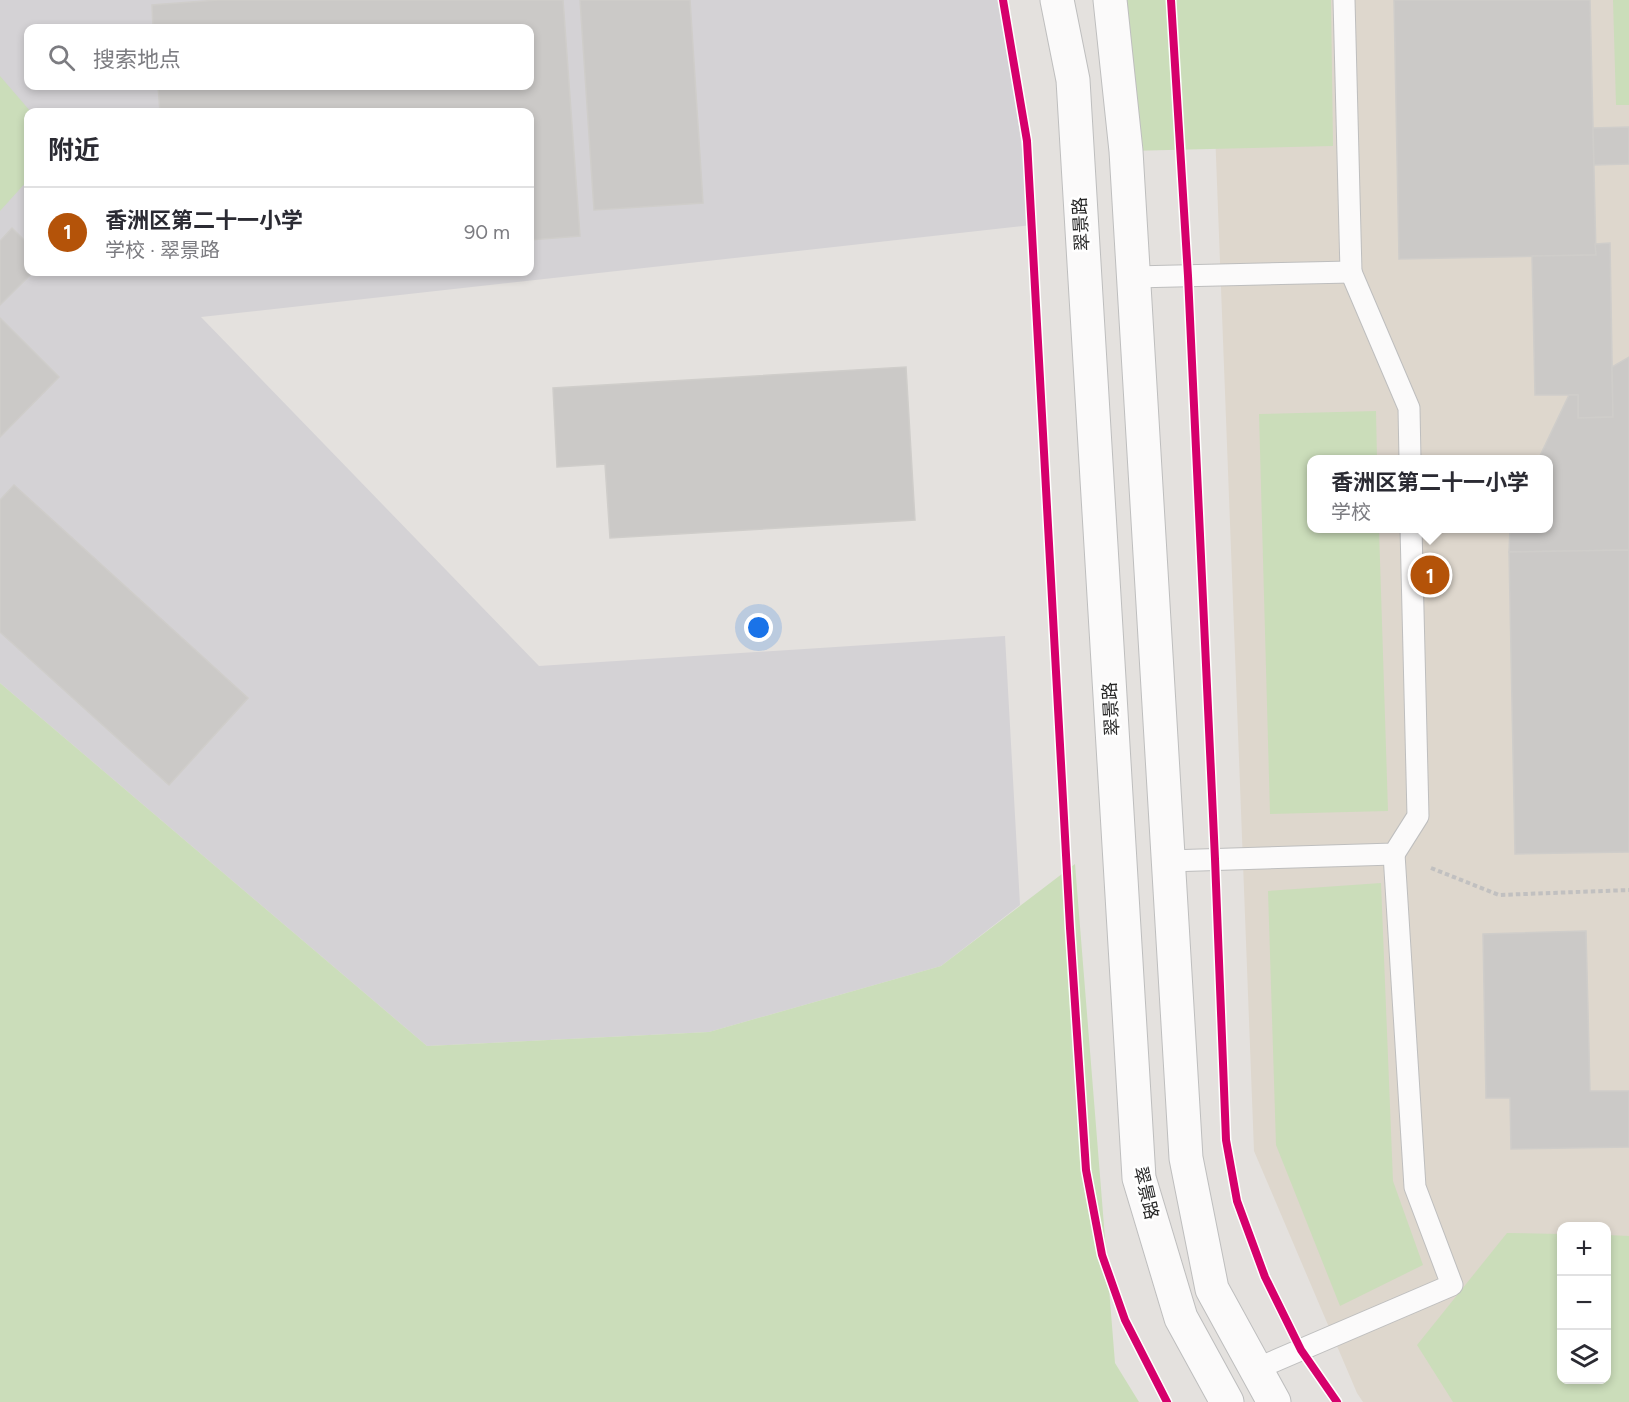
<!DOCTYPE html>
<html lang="zh">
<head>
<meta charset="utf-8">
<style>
	body { margin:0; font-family:Figtree,"Noto Sans SC",sans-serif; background:#f7f7f7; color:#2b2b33 }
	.controls { position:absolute; right:18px; bottom:18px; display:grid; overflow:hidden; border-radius:12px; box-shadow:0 3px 9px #0003 }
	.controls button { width:54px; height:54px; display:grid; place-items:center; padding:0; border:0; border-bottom:2px solid #e1e1e2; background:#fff; color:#2b2b33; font:30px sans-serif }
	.you { position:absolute; left:759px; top:628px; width:21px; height:21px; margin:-15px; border:4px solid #fff; border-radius:50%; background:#1a73e8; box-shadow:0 0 0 9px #1a73e833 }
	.badge { display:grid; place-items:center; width:39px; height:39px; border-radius:50%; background:#b45309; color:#fff; font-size:20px; font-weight:700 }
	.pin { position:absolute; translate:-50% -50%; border:3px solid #fff; box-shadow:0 2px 6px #0006 }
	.popup { position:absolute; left:1307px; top:455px; width:246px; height:78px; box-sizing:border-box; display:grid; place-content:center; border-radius:12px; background:#fff; filter:drop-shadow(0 2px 4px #0005); font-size:20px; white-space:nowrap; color:#7c7c81 }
	.popup b { font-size:22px; color:#2b2b33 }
	.popup::after { content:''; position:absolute; left:50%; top:100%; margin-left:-12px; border:12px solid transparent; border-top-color:#fff }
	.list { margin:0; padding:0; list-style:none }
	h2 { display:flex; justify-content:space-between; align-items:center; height:78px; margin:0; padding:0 24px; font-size:26px }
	h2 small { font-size:20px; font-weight:400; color:#7c7c81 }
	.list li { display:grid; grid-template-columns:39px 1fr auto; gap:18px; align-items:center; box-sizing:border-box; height:90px; padding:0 24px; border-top:2px solid #e1e1e2 }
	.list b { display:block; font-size:22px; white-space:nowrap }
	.list p { margin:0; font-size:20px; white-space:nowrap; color:#7c7c81 }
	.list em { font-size:20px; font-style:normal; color:#7c7c81 }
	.icon { flex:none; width:33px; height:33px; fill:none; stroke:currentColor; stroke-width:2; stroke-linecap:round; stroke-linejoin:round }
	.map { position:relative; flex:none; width:1629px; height:1402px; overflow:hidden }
	.search { position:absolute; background:#fff; box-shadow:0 3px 9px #0003; left:24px; top:24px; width:510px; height:66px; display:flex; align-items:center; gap:15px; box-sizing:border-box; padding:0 21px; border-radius:12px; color:#7c7c81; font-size:22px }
	.panel { position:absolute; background:#fff; box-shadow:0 3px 9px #0003; left:24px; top:108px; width:510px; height:168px; border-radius:12px }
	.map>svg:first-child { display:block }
	.industrial { fill:#d4d2d5; fill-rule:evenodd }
	.education { fill:#ded7cd; fill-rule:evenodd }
	.green { fill:#cbddba }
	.building { fill:#cbc9c7; stroke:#cfcdca; stroke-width:1.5 }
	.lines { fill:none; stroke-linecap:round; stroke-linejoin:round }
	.service-casing { stroke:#bebebe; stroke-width:23 }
	.secondary-casing { stroke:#bebebe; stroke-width:35 }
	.path { stroke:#c1c0c0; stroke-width:4; stroke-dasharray:4.5 3; stroke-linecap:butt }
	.service { stroke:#fbfafa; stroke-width:21 }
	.secondary { stroke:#fbfafa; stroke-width:33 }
	.cycleway-casing { stroke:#fff; stroke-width:11 }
	.cycleway { stroke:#d6006c; stroke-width:8 }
	.labels { text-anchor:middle; stroke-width:5; stroke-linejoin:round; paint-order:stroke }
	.street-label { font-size:18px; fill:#272727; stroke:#fff }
</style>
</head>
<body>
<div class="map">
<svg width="1629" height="1402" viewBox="0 0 1629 1402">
	<rect width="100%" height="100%" fill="#e4e1de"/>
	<path class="industrial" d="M 0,0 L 1002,0 L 1032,225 L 201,317 L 539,666 L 1005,636 L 1020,905 L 941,966 L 709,1032 L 427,1046 L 0,683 ZM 28,28 L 530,28 L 530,86 L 28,86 ZM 28,112 L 530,112 L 530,272 L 28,272 Z"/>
	<path class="education" d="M 1210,0 L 1629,0 L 1629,1402 L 1363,1402 L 1357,1393 L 1254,1151 ZM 1312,460 L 1549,460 L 1549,528 L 1312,528 ZM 1562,1226 L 1606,1226 L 1606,1380 L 1562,1380 Z"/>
	<g class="green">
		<path d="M 1111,0 L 1331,0 L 1333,146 L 1127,151 Z"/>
		<path d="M 1613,0 L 1629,0 L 1629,105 L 1616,105 Z"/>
		<path d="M 0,76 L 31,112 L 28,112 L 28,180 L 0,211 Z"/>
		<path d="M 1376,411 L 1377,459 L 1312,460 L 1312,528 L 1379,529 L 1388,811 L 1270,814 L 1259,414 Z"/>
		<path d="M 0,683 L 427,1046 L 709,1032 L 941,966 L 1075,864 L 1115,1363 L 1139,1402 L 0,1402 Z"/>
		<path d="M 1381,883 L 1393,1181 L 1423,1265 L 1340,1306 L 1276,1145 L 1268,891 Z"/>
		<path d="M 1507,1233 L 1561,1234 L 1562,1380 L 1606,1380 L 1607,1235 L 1629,1236 L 1629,1402 L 1453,1402 L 1417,1345 Z"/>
	</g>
	<g class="building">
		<path d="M 218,0 L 563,0 L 580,236 L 530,240 L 530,112 L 160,112 L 158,86 L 530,86 L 530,28 L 153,28 L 152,5 Z"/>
		<path d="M 580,0 L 690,0 L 703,203 L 594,210 Z"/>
		<path d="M 1394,0 L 1590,0 L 1596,255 L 1399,259 Z"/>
		<path d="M 1629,127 L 1629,164 L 1594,165 L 1593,128 Z"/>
		<path d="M 12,228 L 28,244 L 28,272 L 33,272 L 0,305 L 0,241 Z"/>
		<path d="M 1610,243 L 1613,417 L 1578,418 L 1578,395 L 1535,395 L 1532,256 L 1596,255 L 1595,244 Z"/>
		<path d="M 0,318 L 59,377 L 0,437 Z"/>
		<path d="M 1629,357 L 1629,550 L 1509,552 L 1510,528 L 1549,528 L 1549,460 L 1538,460 L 1569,395 L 1578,395 L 1578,418 L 1613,417 L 1612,367 Z"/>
		<path d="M 906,367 L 915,520 L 610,538 L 605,464 L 557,467 L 553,388 Z"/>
		<path d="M 14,485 L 248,698 L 169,785 L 0,632 L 0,500 Z"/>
		<path d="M 1629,550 L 1629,852 L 1515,854 L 1509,552 Z"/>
		<path d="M 1586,931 L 1590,1091 L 1629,1091 L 1629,1147 L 1511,1149 L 1510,1098 L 1486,1098 L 1483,934 Z"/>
	</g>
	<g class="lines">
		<g class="service-casing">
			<g id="service">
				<path d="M 1351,272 L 1409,408 L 1410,460"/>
				<path d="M 1134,277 L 1351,272 L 1344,0"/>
				<path d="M 1168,861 L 1394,854 L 1418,816 L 1411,528"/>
				<path d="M 1256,1369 L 1452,1285 L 1415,1187 L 1394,854"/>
			</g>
		</g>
		<g class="secondary-casing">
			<g id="secondary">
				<path d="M 1057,0 L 1073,80 L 1139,1178 L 1181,1318 L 1227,1402"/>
				<path d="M 1110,0 L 1126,151 L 1186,1158 L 1212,1289 L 1274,1402"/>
			</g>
		</g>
		<path class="path" d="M 1431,868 L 1499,895 L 1629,890"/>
		<use href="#service" class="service"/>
		<use href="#secondary" class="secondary"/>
		<g class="cycleway-casing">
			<g id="cycleway">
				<path d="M 1003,0 L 1027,141 L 1070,928 L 1086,1170 L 1102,1255 L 1125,1320 L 1167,1402"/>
				<path d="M 1171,0 L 1188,276 L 1215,859 L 1226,1140 L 1237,1201 L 1265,1277 L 1301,1350 L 1337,1402"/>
			</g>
		</g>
		<use href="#cycleway" class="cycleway"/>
	</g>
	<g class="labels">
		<g class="street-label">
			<text transform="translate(1081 224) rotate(-93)" y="6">翠景路</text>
			<text transform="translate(1111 709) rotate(-93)" y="6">翠景路</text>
			<text transform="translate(1146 1193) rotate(77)" y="6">翠景路</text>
		</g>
	</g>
</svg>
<div class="controls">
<button>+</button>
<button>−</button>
<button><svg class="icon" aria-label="layers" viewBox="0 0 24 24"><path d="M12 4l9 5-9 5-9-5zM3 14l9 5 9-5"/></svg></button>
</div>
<div class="you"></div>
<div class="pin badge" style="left:1430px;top:575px">1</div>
<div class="popup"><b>香洲区第二十一小学</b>学校</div>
<div class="search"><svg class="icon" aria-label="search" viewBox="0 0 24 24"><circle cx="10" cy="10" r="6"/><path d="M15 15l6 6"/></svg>搜索地点</div>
<section class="panel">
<h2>附近<small></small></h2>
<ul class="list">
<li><span class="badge">1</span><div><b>香洲区第二十一小学</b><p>学校 · 翠景路</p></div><em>90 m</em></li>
</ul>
</section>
</div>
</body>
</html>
